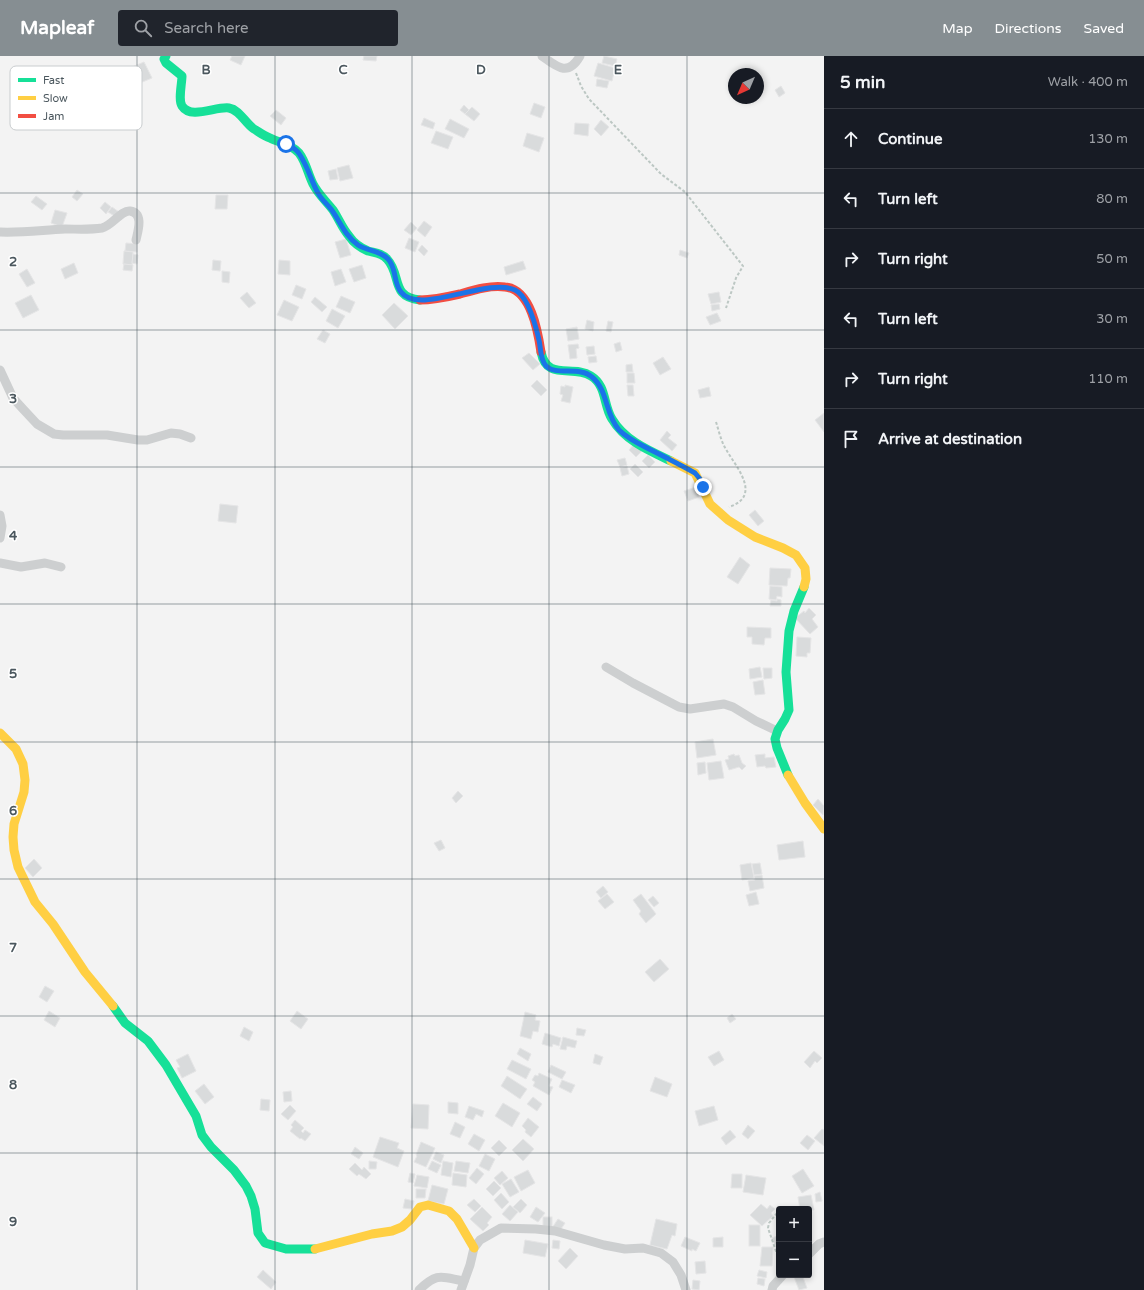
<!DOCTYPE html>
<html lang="en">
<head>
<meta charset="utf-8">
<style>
	body { margin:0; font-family:"Varela Round",sans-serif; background:#20242c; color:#f1f3f6 }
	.controls { position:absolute; right:12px; bottom:12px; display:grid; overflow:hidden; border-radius:4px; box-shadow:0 2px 6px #0003 }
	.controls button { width:36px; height:36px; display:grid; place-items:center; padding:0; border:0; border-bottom:1px solid #363941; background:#171b24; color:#f1f3f6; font:20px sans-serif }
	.compass { position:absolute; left:728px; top:12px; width:36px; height:36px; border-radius:50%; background:#171b24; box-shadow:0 2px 6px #0003; rotate:224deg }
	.stop { position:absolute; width:12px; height:12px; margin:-9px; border:3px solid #1a73e8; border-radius:50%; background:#fff }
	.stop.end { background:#1a73e8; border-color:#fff; box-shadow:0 1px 4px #0008 }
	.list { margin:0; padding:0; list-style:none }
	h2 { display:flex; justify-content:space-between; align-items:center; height:52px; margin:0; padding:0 16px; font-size:17px }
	h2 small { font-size:13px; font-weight:400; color:#9ea1a6 }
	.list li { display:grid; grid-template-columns:26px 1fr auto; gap:12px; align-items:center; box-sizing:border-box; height:60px; padding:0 16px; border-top:1px solid #363941 }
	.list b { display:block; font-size:15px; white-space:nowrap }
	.list em { font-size:13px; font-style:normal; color:#9ea1a6 }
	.icon { flex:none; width:22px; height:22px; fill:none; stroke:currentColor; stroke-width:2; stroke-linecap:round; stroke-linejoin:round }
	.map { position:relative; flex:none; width:824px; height:1234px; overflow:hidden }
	header { display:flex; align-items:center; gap:24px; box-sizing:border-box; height:56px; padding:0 20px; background:#868e92; color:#fff }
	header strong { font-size:19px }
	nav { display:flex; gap:22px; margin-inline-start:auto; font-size:14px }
	.search { width:280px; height:36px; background:#20242c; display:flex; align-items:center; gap:10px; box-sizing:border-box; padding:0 14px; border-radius:4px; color:#9ea1a6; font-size:15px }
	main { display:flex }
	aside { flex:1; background:#171b24 }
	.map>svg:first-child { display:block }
	.building { fill:#d9dbdc; stroke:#e5e5e6 }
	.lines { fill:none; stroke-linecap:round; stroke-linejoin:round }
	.path { stroke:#bcc7c3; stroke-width:2; stroke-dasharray:3 2; stroke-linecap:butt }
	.street { stroke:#cdcfd0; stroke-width:9 }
	.fast { stroke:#16e098; stroke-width:9 }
	.slow { stroke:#ffcf43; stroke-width:9 }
	.jam { stroke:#f24e42; stroke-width:9 }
	.route { stroke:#1a73e8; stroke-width:5 }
	.grid { fill:none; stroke:#4b575e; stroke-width:1; stroke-opacity:0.55 }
	.key { fill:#fff; stroke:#c9cdcf; stroke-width:1 }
	.key-label { font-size:11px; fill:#4b575e }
	.grid-label { font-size:13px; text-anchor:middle; font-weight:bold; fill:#4b575e; stroke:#fff; stroke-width:3; stroke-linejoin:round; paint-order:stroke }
</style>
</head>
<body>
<header>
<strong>Mapleaf</strong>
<div class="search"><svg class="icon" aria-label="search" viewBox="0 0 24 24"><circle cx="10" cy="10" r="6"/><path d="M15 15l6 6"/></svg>Search here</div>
<nav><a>Map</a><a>Directions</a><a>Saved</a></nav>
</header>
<main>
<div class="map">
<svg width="824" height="1234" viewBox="0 0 824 1234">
	<rect width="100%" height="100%" fill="#f3f3f3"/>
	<g class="building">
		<path d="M 232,0 L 245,0 L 241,9 L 230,4 Z"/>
		<path d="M 364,0 L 377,0 L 376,5 L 363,4 Z"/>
		<path d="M 604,0 L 617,3 L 615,10 L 602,7 Z"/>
		<path d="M 144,6 L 152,22 L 140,27 L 132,11 Z"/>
		<path d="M 598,7 L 615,12 L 612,25 L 594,20 Z"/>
		<path d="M 597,23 L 609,25 L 607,32 L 596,30 Z"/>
		<path d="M 781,30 L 785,37 L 779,41 L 775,34 Z"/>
		<path d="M 534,47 L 545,51 L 541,62 L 530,58 Z"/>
		<path d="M 464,49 L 469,54 L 465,58 L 460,54 Z"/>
		<path d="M 472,51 L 480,58 L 474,65 L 465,58 Z"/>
		<path d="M 276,54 L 286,62 L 281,69 L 270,60 Z"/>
		<path d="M 424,62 L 435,67 L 433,73 L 421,69 Z"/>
		<path d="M 450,63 L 469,73 L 464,82 L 445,73 Z"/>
		<path d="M 601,64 L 609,71 L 601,80 L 594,73 Z"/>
		<path d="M 575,67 L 589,68 L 588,80 L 574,78 Z"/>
		<path d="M 436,75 L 453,81 L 448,93 L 431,87 Z"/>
		<path d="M 527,77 L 544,82 L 539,96 L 523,90 Z"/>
		<path d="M 349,109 L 353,122 L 340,125 L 337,112 Z"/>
		<path d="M 336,113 L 338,123 L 330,124 L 328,115 Z"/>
		<path d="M 77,134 L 83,138 L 77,145 L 72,141 Z"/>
		<path d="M 216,139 L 228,139 L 227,153 L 215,153 Z"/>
		<path d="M 36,140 L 47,148 L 42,154 L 31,146 Z"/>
		<path d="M 105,146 L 111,151 L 106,158 L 100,152 Z"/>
		<path d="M 112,151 L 119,156 L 116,161 L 108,156 Z"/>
		<path d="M 55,154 L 67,157 L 62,171 L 51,167 Z"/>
		<path d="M 424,165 L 432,171 L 425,181 L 417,174 Z"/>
		<path d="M 411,166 L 417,172 L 411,179 L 404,174 Z"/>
		<path d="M 409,182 L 419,186 L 415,196 L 405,192 Z"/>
		<path d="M 346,183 L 351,199 L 340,202 L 335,186 Z"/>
		<path d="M 126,187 L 137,188 L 137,196 L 125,195 Z"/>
		<path d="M 422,189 L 428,195 L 424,200 L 418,194 Z"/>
		<path d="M 680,194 L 689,197 L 687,202 L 679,199 Z"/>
		<path d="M 124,195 L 133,196 L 132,209 L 123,208 Z"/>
		<path d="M 133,198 L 138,199 L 137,208 L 132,207 Z"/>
		<path d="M 213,204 L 221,205 L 220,215 L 212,214 Z"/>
		<path d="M 279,204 L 290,205 L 290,219 L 278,218 Z"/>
		<path d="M 523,205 L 526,213 L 506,219 L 504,211 Z"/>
		<path d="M 74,207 L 78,217 L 65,223 L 61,213 Z"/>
		<path d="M 124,208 L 133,209 L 132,215 L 123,214 Z"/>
		<path d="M 362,209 L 366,222 L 354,226 L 349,213 Z"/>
		<path d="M 27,213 L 35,227 L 27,231 L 19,218 Z"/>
		<path d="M 341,213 L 346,226 L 335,230 L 331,216 Z"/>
		<path d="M 222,215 L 230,216 L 229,227 L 222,226 Z"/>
		<path d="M 296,229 L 306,233 L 302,243 L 292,239 Z"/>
		<path d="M 247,236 L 256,247 L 249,252 L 240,242 Z"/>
		<path d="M 719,236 L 721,246 L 711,248 L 708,238 Z"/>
		<path d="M 31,239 L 39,254 L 23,262 L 15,247 Z"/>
		<path d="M 341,240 L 355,246 L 350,257 L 336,251 Z"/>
		<path d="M 315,241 L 327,251 L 322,256 L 311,246 Z"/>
		<path d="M 284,244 L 299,251 L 292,265 L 277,259 Z"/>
		<path d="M 394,247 L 408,260 L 395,273 L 382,259 Z"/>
		<path d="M 719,248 L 720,253 L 712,255 L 711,249 Z"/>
		<path d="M 332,253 L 345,260 L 338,272 L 326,265 Z"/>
		<path d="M 717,257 L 721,265 L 710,269 L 706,261 Z"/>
		<path d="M 587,264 L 594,266 L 593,275 L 585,273 Z"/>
		<path d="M 608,265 L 613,266 L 611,276 L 606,275 Z"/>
		<path d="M 577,271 L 579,283 L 568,285 L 566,273 Z"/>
		<path d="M 323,274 L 330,278 L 325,287 L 317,283 Z"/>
		<path d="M 620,286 L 622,294 L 616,296 L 614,288 Z"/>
		<path d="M 578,288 L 579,292 L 576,293 L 577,302 L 570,303 L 568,289 Z"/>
		<path d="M 594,290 L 595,298 L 587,299 L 586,291 Z"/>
		<path d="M 529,297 L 540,308 L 533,314 L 522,302 Z"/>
		<path d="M 596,300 L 597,306 L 589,307 L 588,301 Z"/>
		<path d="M 663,301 L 671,313 L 660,319 L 653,307 Z"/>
		<path d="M 632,308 L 633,316 L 626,316 L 626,309 Z"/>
		<path d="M 627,317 L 634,317 L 635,327 L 627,327 Z"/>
		<path d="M 537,324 L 547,334 L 541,340 L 531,330 Z"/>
		<path d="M 565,329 L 573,331 L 570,347 L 561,345 L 563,339 L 560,338 L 561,330 L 565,331 Z"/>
		<path d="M 627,329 L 633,329 L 634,340 L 628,340 Z"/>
		<path d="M 709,331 L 711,340 L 700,342 L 698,334 Z"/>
		<path d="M 824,357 L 824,376 L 815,364 Z"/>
		<path d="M 667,375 L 671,379 L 668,382 L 677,389 L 672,395 L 660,384 Z"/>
		<path d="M 635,387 L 643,394 L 636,401 L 629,394 Z"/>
		<path d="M 648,399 L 655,406 L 649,412 L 642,405 Z"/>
		<path d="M 625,402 L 627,409 L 620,411 L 617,404 Z"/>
		<path d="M 635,408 L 643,416 L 638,421 L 630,413 Z"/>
		<path d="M 627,410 L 629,418 L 622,420 L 620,412 Z"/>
		<path d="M 696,431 L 699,441 L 688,445 L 684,435 Z"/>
		<path d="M 220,448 L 238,450 L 236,467 L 218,465 Z"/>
		<path d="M 755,454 L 764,465 L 758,470 L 749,459 Z"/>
		<path d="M 740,501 L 750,509 L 738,528 L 727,521 Z"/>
		<path d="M 770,512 L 791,513 L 790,522 L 788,522 L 787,530 L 769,529 Z"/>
		<path d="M 770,530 L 782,531 L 782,541 L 777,540 L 776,544 L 769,543 Z"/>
		<path d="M 777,543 L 781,544 L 781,550 L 770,550 L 771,544 L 777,545 Z"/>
		<path d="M 809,552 L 816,559 L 812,563 L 818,571 L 810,578 L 795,562 L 804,555 L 805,557 Z"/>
		<path d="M 747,571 L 771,572 L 771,582 L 765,582 L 764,589 L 752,588 L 752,581 L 747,581 Z"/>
		<path d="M 797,581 L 811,582 L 810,597 L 807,597 L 807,601 L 796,600 Z"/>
		<path d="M 760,611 L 762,621 L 750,623 L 749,613 Z"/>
		<path d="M 763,612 L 772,612 L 772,622 L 764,623 Z"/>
		<path d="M 763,624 L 765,638 L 755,639 L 753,626 Z"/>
		<path d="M 713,683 L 716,699 L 697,702 L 695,686 Z"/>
		<path d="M 734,698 L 735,700 L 739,699 L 742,707 L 746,710 L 742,714 L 739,711 L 729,714 L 725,704 L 729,703 L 728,700 Z"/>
		<path d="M 765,698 L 765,702 L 774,701 L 776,711 L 766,712 L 765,710 L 757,711 L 755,699 Z"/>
		<path d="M 721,705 L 724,722 L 709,724 L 707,707 Z"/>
		<path d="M 705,706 L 706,717 L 698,719 L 697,707 Z"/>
		<path d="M 458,735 L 463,740 L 456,747 L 452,742 Z"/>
		<path d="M 818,743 L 824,750 L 823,759 L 813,749 Z"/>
		<path d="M 441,784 L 445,792 L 439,795 L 434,787 Z"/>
		<path d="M 803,785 L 805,801 L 779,804 L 777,789 Z"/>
		<path d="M 34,803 L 42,812 L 33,821 L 25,812 Z"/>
		<path d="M 751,807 L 754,822 L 742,824 L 740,809 Z"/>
		<path d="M 760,807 L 762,818 L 754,819 L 752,808 Z"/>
		<path d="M 762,819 L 764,832 L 750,835 L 748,825 L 755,824 L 754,820 Z"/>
		<path d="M 603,830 L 608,836 L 601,842 L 596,836 Z"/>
		<path d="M 756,836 L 759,848 L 749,850 L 746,839 Z"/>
		<path d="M 607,838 L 614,846 L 605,853 L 598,845 Z"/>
		<path d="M 641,838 L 656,858 L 646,867 L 639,858 L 641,855 L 633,844 Z"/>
		<path d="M 653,840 L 659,847 L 654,851 L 648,844 Z"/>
		<path d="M 660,903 L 669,913 L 654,926 L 645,916 Z"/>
		<path d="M 45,930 L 54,935 L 47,946 L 39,941 Z"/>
		<path d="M 49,955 L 60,962 L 55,971 L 44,964 Z"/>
		<path d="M 297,955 L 308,963 L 301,973 L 290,965 Z"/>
		<path d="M 525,956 L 536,959 L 535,964 L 540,965 L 538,976 L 533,975 L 531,983 L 520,980 Z"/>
		<path d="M 732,958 L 736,963 L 730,967 L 727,962 Z"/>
		<path d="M 244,971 L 253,976 L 249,985 L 240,980 Z"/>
		<path d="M 577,972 L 586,974 L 584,980 L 576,979 Z"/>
		<path d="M 545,977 L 561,982 L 559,990 L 553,988 L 552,991 L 542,988 Z"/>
		<path d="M 563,981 L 577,985 L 575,992 L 567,990 L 566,994 L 560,993 Z"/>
		<path d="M 520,992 L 531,998 L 528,1005 L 517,998 Z"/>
		<path d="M 719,995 L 724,1004 L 714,1010 L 708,1001 Z"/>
		<path d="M 814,995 L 822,1002 L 817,1007 L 815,1005 L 810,1012 L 804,1006 Z"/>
		<path d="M 188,998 L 196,1015 L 182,1022 L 177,1012 L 180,1011 L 176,1004 Z"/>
		<path d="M 595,998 L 603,1001 L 600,1009 L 593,1007 Z"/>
		<path d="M 512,1004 L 531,1013 L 526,1023 L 507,1013 Z"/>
		<path d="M 551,1009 L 566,1016 L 562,1023 L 548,1016 Z"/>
		<path d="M 539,1017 L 552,1023 L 549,1030 L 553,1031 L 549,1039 L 533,1030 L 535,1026 L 532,1024 L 535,1019 L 538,1020 Z"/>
		<path d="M 507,1020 L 527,1033 L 520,1043 L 501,1030 Z"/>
		<path d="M 655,1021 L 672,1028 L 667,1041 L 650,1035 Z"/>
		<path d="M 562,1024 L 575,1029 L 571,1037 L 559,1031 Z"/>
		<path d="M 204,1028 L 214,1041 L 205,1048 L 195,1035 Z"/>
		<path d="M 291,1035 L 292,1045 L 284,1046 L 283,1036 Z"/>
		<path d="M 533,1041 L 542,1048 L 537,1055 L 527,1048 Z"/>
		<path d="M 261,1043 L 270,1044 L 269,1055 L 260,1054 Z"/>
		<path d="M 448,1046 L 458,1047 L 458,1058 L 448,1057 Z"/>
		<path d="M 503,1047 L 520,1057 L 512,1071 L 495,1060 Z"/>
		<path d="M 413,1048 L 429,1049 L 428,1073 L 411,1072 Z"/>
		<path d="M 290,1049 L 296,1055 L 288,1064 L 281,1058 Z"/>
		<path d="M 469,1050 L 484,1055 L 482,1061 L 476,1058 L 473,1064 L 465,1061 Z"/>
		<path d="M 714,1050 L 718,1064 L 699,1070 L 695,1055 Z"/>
		<path d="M 528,1062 L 539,1071 L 531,1081 L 525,1076 L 526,1074 L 522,1070 Z"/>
		<path d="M 295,1064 L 304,1072 L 301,1075 L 303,1077 L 305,1074 L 311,1078 L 305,1085 L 301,1082 L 300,1083 L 290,1075 L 293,1071 L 291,1069 Z"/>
		<path d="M 455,1066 L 465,1071 L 460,1082 L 450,1078 Z"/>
		<path d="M 748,1069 L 755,1075 L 748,1083 L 742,1078 Z"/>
		<path d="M 822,1073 L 824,1074 L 824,1090 L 814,1082 Z"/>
		<path d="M 730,1074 L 736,1081 L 726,1089 L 721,1082 Z"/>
		<path d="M 474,1078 L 485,1084 L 479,1095 L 468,1088 Z"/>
		<path d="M 807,1079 L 815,1085 L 808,1094 L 800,1087 Z"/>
		<path d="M 380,1081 L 399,1087 L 397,1092 L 404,1095 L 398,1111 L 373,1101 Z"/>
		<path d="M 523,1083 L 534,1093 L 523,1105 L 512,1094 Z"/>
		<path d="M 499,1084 L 507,1092 L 499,1100 L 491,1092 Z"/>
		<path d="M 421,1086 L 435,1092 L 426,1111 L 414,1106 L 417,1100 L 416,1099 Z"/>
		<path d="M 355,1091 L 363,1097 L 359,1103 L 351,1098 Z"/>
		<path d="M 436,1096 L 444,1099 L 441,1107 L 433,1103 Z"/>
		<path d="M 485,1098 L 495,1103 L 489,1115 L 479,1110 Z"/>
		<path d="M 369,1105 L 377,1106 L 376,1113 L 369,1113 Z"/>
		<path d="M 432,1105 L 441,1109 L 437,1117 L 428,1113 Z"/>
		<path d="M 443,1105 L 453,1107 L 451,1121 L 441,1119 Z"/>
		<path d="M 456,1105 L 470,1107 L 468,1117 L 454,1115 Z"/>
		<path d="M 355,1107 L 362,1114 L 364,1111 L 371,1118 L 366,1123 L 359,1118 L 357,1120 L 349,1113 Z"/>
		<path d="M 477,1112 L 484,1118 L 476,1128 L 469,1122 Z"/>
		<path d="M 803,1113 L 814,1130 L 802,1137 L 792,1120 Z"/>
		<path d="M 528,1114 L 535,1127 L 521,1135 L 514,1121 Z"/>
		<path d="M 502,1115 L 508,1122 L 500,1129 L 494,1122 Z"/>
		<path d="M 410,1117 L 415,1118 L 413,1127 L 408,1126 Z"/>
		<path d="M 453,1117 L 467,1119 L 466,1131 L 452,1129 Z"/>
		<path d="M 732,1118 L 742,1118 L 742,1132 L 731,1132 Z"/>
		<path d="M 417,1119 L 429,1121 L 427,1132 L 414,1130 Z"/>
		<path d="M 746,1119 L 766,1122 L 763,1139 L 743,1136 Z"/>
		<path d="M 511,1123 L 519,1136 L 510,1141 L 502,1128 Z"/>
		<path d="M 494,1125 L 501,1132 L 493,1140 L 486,1133 Z"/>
		<path d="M 432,1129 L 448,1133 L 444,1148 L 428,1145 Z"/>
		<path d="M 416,1133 L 426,1133 L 425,1142 L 416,1142 Z"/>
		<path d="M 820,1136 L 822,1145 L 816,1146 L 815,1138 Z"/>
		<path d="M 501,1137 L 509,1146 L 502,1153 L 494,1144 Z"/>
		<path d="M 811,1139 L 814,1154 L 800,1153 L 798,1141 Z"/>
		<path d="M 405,1143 L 414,1145 L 412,1153 L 403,1152 Z"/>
		<path d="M 474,1143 L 481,1150 L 475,1156 L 467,1149 Z"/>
		<path d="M 521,1143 L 527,1149 L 520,1157 L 513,1151 Z"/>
		<path d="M 761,1148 L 767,1153 L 770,1149 L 775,1153 L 771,1157 L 773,1160 L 762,1170 L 750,1159 Z"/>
		<path d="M 510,1149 L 518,1156 L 510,1165 L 502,1158 Z"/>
		<path d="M 482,1151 L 492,1161 L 487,1167 L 489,1169 L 483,1175 L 470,1163 Z"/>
		<path d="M 536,1151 L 545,1157 L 538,1166 L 530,1161 Z"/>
		<rect x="543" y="1161" width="9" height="11"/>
		<path d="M 558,1163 L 565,1167 L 559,1176 L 552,1172 Z"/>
		<path d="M 656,1163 L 677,1168 L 675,1180 L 672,1179 L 667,1193 L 650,1189 Z"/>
		<rect x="749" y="1169" width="11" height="21"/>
		<path d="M 779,1179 L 779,1195 L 778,1195 L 772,1182 Z"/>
		<path d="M 685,1181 L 700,1187 L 696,1195 L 692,1193 L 692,1195 L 681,1190 Z"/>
		<path d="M 723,1181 L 723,1191 L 713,1191 L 713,1182 Z"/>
		<path d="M 525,1184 L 548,1188 L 545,1201 L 523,1197 Z"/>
		<path d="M 553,1184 L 560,1185 L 559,1193 L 552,1192 Z"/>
		<path d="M 762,1191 L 773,1191 L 772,1210 L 760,1210 Z"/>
		<path d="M 570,1192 L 578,1200 L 566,1213 L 558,1205 Z"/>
		<path d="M 705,1205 L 706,1217 L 696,1218 L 695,1206 Z"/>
		<path d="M 263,1214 L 276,1226 L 271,1233 L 257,1221 Z"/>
		<path d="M 759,1214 L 767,1216 L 766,1222 L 757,1220 Z"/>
		<path d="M 798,1219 L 802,1219 L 807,1232 L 799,1234 L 794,1221 Z"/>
		<path d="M 758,1222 L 765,1223 L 764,1230 L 757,1228 Z"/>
		<path d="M 693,1224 L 700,1225 L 699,1234 L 692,1233 Z"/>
	</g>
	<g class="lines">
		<g class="path">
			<path d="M 576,17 L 581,30 L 589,43 L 661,118 L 685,136 L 743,210 L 736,222 L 726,252"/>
			<path d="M 716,366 C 719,375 721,386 727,395 C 737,412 762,440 729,451"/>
			<path d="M 777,1157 L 769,1167 L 768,1172 L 779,1204"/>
		</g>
		<g class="street">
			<path d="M 542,0 C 557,11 568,21 580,0"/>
			<path d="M 0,176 C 21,177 43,174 65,173 C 77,173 89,174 102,172 C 112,170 121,154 130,155 C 144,157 138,175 136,184"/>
			<path d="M 0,314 L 13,342 L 23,353 L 37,368 L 54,378 L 63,379 L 107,379 L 138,384 L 147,384 L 171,377 L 180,378 L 191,382"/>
			<path d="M 0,459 L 2,470 L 0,482"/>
			<path d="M 0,507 L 21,511 L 45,507 L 61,511"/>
			<path d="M 606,611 L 633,627 L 679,651 L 690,653 L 724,648 L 733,651 L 756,665 L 777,675"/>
			<path d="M 809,1198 L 819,1188 L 824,1186"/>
			<path d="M 419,1234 C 438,1216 441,1221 464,1225"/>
			<path d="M 461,1234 L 470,1209 L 474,1192 L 480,1184 L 501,1172 L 536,1173 L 555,1175 L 604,1189 L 625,1193 L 643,1192 L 661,1197 L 673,1206 L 681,1219 L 686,1234"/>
			<path d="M 772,1234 L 773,1230 L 783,1219"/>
		</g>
		<g class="fast">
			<path d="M 166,0 L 164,3 L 166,7 L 182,20 C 182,27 178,44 182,50 C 191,64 216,50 229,52 C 240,54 245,67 254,73 C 259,76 264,80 270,82 C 280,87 291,88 299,97 C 306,106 308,118 313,128 C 318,138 326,145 333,154 C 339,163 342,172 349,180 C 353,186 361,192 368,195 C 375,197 382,197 387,203 C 402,219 390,241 420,244"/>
			<path d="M 541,296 C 547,326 573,308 591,320 C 607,330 603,349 612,363 C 625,385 650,395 671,405"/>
			<path d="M 788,719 L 777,692 L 775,683 L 778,674 L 785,663 L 789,654 L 786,616 L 789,575 L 794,555 L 804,531"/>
			<path d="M 113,950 L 125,967 L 148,985 L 166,1009 L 196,1060 L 202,1079 L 211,1091 L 234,1114 L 246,1130 L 251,1140 L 255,1153 L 258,1177 L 265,1187 L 286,1193 L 315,1193"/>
		</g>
		<g class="slow">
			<path d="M 671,405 L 695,417 L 710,448 L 728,464 L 755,481 L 783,492 L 796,499 L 805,512 L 806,523 L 804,531"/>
			<path d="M 0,677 L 16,693 L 23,708 L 25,724 L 24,736 L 14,768 L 13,781 L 14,794 L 18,811 L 35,846 L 53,868 L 85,916 L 113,950"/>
			<path d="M 788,719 L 805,747 L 824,773"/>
			<path d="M 315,1193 L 372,1178 L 392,1175 L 402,1171 L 410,1164 L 420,1151 L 428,1149 L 449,1155 L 457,1163 L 474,1192"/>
		</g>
		<path class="jam" d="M 420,244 C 434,244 447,241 460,238 C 474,234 490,229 505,231 C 531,233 538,276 541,296"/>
	</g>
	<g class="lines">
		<path class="route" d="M 286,88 C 289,90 293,91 296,94 C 305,102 311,125 318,137 C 321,143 327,148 331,153 C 340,165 345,180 358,189 C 367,195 381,195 388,203 C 397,212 393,227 401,236 C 419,260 487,221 515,234 C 528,240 536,271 539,284 C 541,293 540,303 546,310 C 556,320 580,310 592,321 C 608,334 605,358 619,374 C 627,382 637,387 647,392 C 663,400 679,408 695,417 L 700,423 L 703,431"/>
	</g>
	<path class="grid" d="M 137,0 L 137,1234M 275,0 L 275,1234M 412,0 L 412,1234M 549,0 L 549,1234M 687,0 L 687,1234M 0,137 L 824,137M 0,274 L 824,274M 0,411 L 824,411M 0,548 L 824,548M 0,686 L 824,686M 0,823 L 824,823M 0,960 L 824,960M 0,1097 L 824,1097"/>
	<rect x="10" y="10" width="132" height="64" rx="6" class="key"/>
	<rect x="18" y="22" width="18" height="4" fill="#16e098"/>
	<rect x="18" y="40" width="18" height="4" fill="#ffcf43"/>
	<rect x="18" y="58" width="18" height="4" fill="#f24e42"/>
	<g class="key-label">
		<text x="43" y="28">Fast</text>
		<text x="43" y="46">Slow</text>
		<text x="43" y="64">Jam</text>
	</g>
	<g class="grid-label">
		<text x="206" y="18">B</text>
		<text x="343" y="18">C</text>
		<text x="481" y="18">D</text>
		<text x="618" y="18">E</text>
		<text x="13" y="210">2</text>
		<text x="13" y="347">3</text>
		<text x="13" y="484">4</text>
		<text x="13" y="622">5</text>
		<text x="13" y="759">6</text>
		<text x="13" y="896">7</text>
		<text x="13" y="1033">8</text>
		<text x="13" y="1170">9</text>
	</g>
</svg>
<div class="controls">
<button>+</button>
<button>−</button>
</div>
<svg class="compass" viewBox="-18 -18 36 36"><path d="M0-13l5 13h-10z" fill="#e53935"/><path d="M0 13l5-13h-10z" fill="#9ea1a6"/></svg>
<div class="stop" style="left:286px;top:88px"></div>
<div class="stop end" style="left:703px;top:431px"></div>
</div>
<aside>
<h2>5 min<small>Walk · 400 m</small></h2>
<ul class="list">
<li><svg class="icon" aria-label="ahead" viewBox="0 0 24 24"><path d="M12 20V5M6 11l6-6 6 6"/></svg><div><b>Continue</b></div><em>130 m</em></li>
<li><svg class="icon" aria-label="left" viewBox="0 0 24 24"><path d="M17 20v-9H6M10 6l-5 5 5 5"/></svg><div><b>Turn left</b></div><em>80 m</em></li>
<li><svg class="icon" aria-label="right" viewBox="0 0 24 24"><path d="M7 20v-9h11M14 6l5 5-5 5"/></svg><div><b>Turn right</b></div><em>50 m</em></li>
<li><svg class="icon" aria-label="left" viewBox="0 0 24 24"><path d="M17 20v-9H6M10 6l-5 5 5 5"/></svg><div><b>Turn left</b></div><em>30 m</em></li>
<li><svg class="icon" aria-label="right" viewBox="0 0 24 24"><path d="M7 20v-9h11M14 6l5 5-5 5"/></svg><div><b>Turn right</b></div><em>110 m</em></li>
<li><svg class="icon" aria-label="arrive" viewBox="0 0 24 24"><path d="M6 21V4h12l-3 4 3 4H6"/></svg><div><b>Arrive at destination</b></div></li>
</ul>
</aside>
</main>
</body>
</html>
